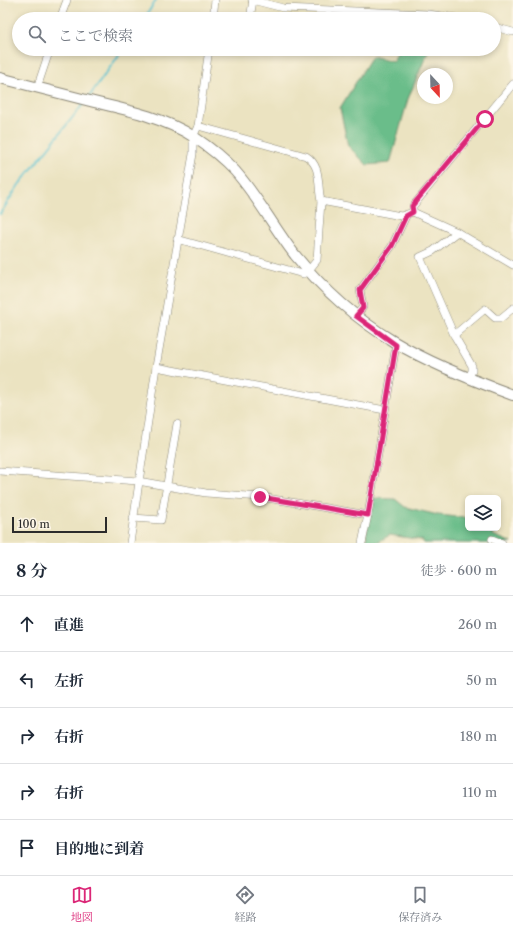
<!DOCTYPE html>
<html lang="ja">
<head>
<meta charset="utf-8">
<style>
	body { margin:0; font-family:"Libre Caslon Text","Noto Serif JP",serif; background:#f2f2f3; color:#1f2937 }
	.controls { position:absolute; right:12px; bottom:12px; display:grid; overflow:hidden; border-radius:6px; box-shadow:0 2px 6px #0003 }
	.controls button { width:36px; height:36px; display:grid; place-items:center; padding:0; border:0; border-bottom:1px solid #e0e1e3; background:#fff; color:#1f2937; font:20px sans-serif }
	.compass { position:absolute; left:417px; top:68px; width:36px; height:36px; border-radius:50%; background:#fff; box-shadow:0 2px 6px #0003; rotate:158deg }
	.scale { position:absolute; left:12px; bottom:10px; width:95px; box-sizing:border-box; padding-left:4px; border:2px solid #2b2b2b; border-top:0; font-size:11px; line-height:14px; white-space:nowrap; color:#2b2b2b; -webkit-text-stroke:3px #fcf5e5; paint-order:stroke }
	.stop { position:absolute; width:12px; height:12px; margin:-9px; border:3px solid #db2777; border-radius:50%; background:#fff }
	.stop.end { background:#db2777; border-color:#fff; box-shadow:0 1px 4px #0008 }
	.list { margin:0; padding:0; list-style:none }
	h2 { display:flex; justify-content:space-between; align-items:center; height:52px; margin:0; padding:0 16px; font-size:17px }
	h2 small { font-size:13px; font-weight:400; color:#747a83 }
	.list li { display:grid; grid-template-columns:26px 1fr auto; gap:12px; align-items:center; box-sizing:border-box; height:56px; padding:0 16px; border-top:1px solid #e0e1e3 }
	.list b { display:block; font-size:15px; white-space:nowrap }
	.list em { font-size:13px; font-style:normal; color:#747a83 }
	.icon { flex:none; width:22px; height:22px; fill:none; stroke:currentColor; stroke-width:2; stroke-linecap:round; stroke-linejoin:round }
	.map { position:relative; flex:none; width:513px; height:543px; overflow:hidden }
	.search { position:absolute; background:#fff; box-shadow:0 2px 6px #0003; left:12px; right:12px; top:12px; height:44px; display:flex; align-items:center; gap:10px; box-sizing:border-box; padding:0 14px; border-radius:22px; color:#747a83; font-size:15px }
	.sheet { height:332px; background:#fff }
	nav { display:flex; justify-content:space-around; align-items:center; box-sizing:border-box; height:56px; border-top:1px solid #e0e1e3; background:#fff; font-size:11px; color:#747a83 }
	nav a { display:grid; justify-items:center; gap:2px }
	nav .on { color:#db2777 }
	.map>svg:first-child { display:block }
	.forest { fill:#6bbd8a; stroke:#4b745a }
	.lines { fill:none; stroke-linecap:round; stroke-linejoin:round }
	.stream { stroke:#58c3d2; stroke-width:2 }
	.street-casing { stroke:#8b8776; stroke-width:8 }
	.secondary-casing { stroke:#8b8776; stroke-width:12 }
	.street { stroke:#fff; stroke-width:7 }
	.secondary { stroke:#fff; stroke-width:10 }
	.route { stroke:#db2777; stroke-width:5 }
</style>
</head>
<body>
<div class="map">
<svg width="513" height="543" viewBox="0 0 513 543">
	<rect width="100%" height="100%" fill="#fcf5e5"/>
	<filter id="ink" filterUnits="userSpaceOnUse"><feTurbulence type="fractalNoise" baseFrequency=".025" numOctaves="2"/><feDisplacementMap in="SourceGraphic" scale="8" xChannelSelector="R" yChannelSelector="G"/><feConvolveMatrix kernelMatrix="1 2 1 2 8 2 1 2 1" color-interpolation-filters="sRGB"/></filter>
	<filter id="wash" filterUnits="userSpaceOnUse"><feTurbulence type="fractalNoise" baseFrequency=".012" numOctaves="4" result="noise"/><feDisplacementMap in="SourceGraphic" scale="16" xChannelSelector="R" yChannelSelector="G"/><feGaussianBlur stdDeviation="0.9" result="paint"/><feColorMatrix in="noise" values="0 0 0 0 0 0 0 0 0 0 0 0 0 0 0 0 0 1.4 0 .05"/><feComposite in="paint" operator="in"/></filter>
	<g filter="url(#wash)">
		<rect width="100%" height="100%" fill="#ebe3c1"/>
		<g class="forest">
			<path d="M 399,49 L 429,49 L 408,99 L 390,163 L 367,165 L 348,146 L 340,108 L 372,56 L 393,61 Z"/>
			<path d="M 373,498 L 395,499 L 405,507 L 438,515 L 468,518 L 468,528 L 494,528 L 493,535 L 512,543 L 424,543 L 422,540 L 390,535 L 376,543 L 367,541 L 366,534 Z"/>
		</g>
		<g class="lines">
			<g class="stream">
				<path d="M 144,19 L 156,0"/>
				<path d="M 89,97 L 123,49"/>
				<path d="M 0,214 L 18,186 L 84,103"/>
			</g>
		</g>
	</g>
	<g filter="url(#ink)">
		<g class="lines">
			<g class="street-casing">
				<g id="street">
					<path d="M 252,0 L 283,8 L 428,14 L 464,19"/>
					<path d="M 60,19 L 67,0"/>
					<path d="M 213,19 L 215,0"/>
					<path d="M 250,19 L 253,0"/>
					<path d="M 494,27 L 513,32"/>
					<path d="M 246,50 L 246,49"/>
					<path d="M 37,88 L 50,49"/>
					<path d="M 198,126 L 306,156 C 322,166 317,184 321,201 L 401,216 L 413,212"/>
					<path d="M 413,212 L 413,206 L 513,84"/>
					<path d="M 413,212 L 457,232 L 513,265"/>
					<path d="M 457,232 L 433,251 L 420,257 L 454,335 L 472,366 L 472,371 L 468,379"/>
					<path d="M 177,239 L 303,274 L 309,270 L 317,260 L 321,201"/>
					<path d="M 356,316 L 363,307 L 360,290 L 392,246 L 406,216"/>
					<path d="M 454,335 L 485,309 L 495,318 L 501,318 L 513,308"/>
					<path d="M 156,367 L 385,410"/>
					<path d="M 0,471 L 138,481 L 206,493 L 261,497 L 368,515 L 396,345"/>
					<path d="M 133,518 L 161,520 L 177,424"/>
					<path d="M 492,539 L 502,543"/>
					<path d="M 130,543 L 156,367 L 193,154 L 193,137 L 198,126 L 209,49"/>
					<path d="M 362,543 L 368,515"/>
				</g>
			</g>
			<g class="secondary-casing">
				<path id="secondary" d="M 0,78 C 31,86 63,94 94,102 C 128,110 165,118 194,137 C 209,147 223,158 235,171 C 258,197 274,228 295,255 C 358,332 422,362 513,395"/>
			</g>
			<use href="#street" class="street"/>
			<use href="#secondary" class="secondary"/>
		</g>
	</g>
	<g class="lines" filter="url(#ink)">
		<path class="route" d="M 260,497 L 368,515 L 396,345 L 356,316 L 363,308 L 360,290 L 392,246 L 406,216 L 413,212 L 412,206 L 485,119"/>
	</g>
</svg>
<div class="controls">
<button><svg class="icon" aria-label="layers" viewBox="0 0 24 24"><path d="M12 4l9 5-9 5-9-5zM3 14l9 5 9-5"/></svg></button>
</div>
<svg class="compass" viewBox="-18 -18 36 36"><path d="M0-13l5 13h-10z" fill="#e53935"/><path d="M0 13l5-13h-10z" fill="#747a83"/></svg>
<div class="scale">100 m</div>
<div class="stop" style="left:485px;top:119px"></div>
<div class="stop end" style="left:260px;top:497px"></div>
<div class="search"><svg class="icon" aria-label="search" viewBox="0 0 24 24"><circle cx="10" cy="10" r="6"/><path d="M15 15l6 6"/></svg>ここで検索</div>
</div>
<section class="sheet">
<h2>8 分<small>徒歩 · 600 m</small></h2>
<ul class="list">
<li><svg class="icon" aria-label="ahead" viewBox="0 0 24 24"><path d="M12 20V5M6 11l6-6 6 6"/></svg><div><b>直進</b></div><em>260 m</em></li>
<li><svg class="icon" aria-label="left" viewBox="0 0 24 24"><path d="M17 20v-9H6M10 6l-5 5 5 5"/></svg><div><b>左折</b></div><em>50 m</em></li>
<li><svg class="icon" aria-label="right" viewBox="0 0 24 24"><path d="M7 20v-9h11M14 6l5 5-5 5"/></svg><div><b>右折</b></div><em>180 m</em></li>
<li><svg class="icon" aria-label="right" viewBox="0 0 24 24"><path d="M7 20v-9h11M14 6l5 5-5 5"/></svg><div><b>右折</b></div><em>110 m</em></li>
<li><svg class="icon" aria-label="arrive" viewBox="0 0 24 24"><path d="M6 21V4h12l-3 4 3 4H6"/></svg><div><b>目的地に到着</b></div></li>
</ul>
</section>
<nav>
<a class="on"><svg class="icon" aria-label="map" viewBox="0 0 24 24"><path d="M3 6l6-2 6 2 6-2v14l-6 2-6-2-6 2zM9 4v14M15 6v14"/></svg>地図</a>
<a><svg class="icon" aria-label="directions" viewBox="0 0 24 24"><path d="M12 3l9 9-9 9-9-9zM9 14v-3h6M13 9l2 2-2 2"/></svg>経路</a>
<a><svg class="icon" aria-label="saved" viewBox="0 0 24 24"><path d="M7 4h10v16l-5-4-5 4z"/></svg>保存済み</a>
</nav>
</body>
</html>
